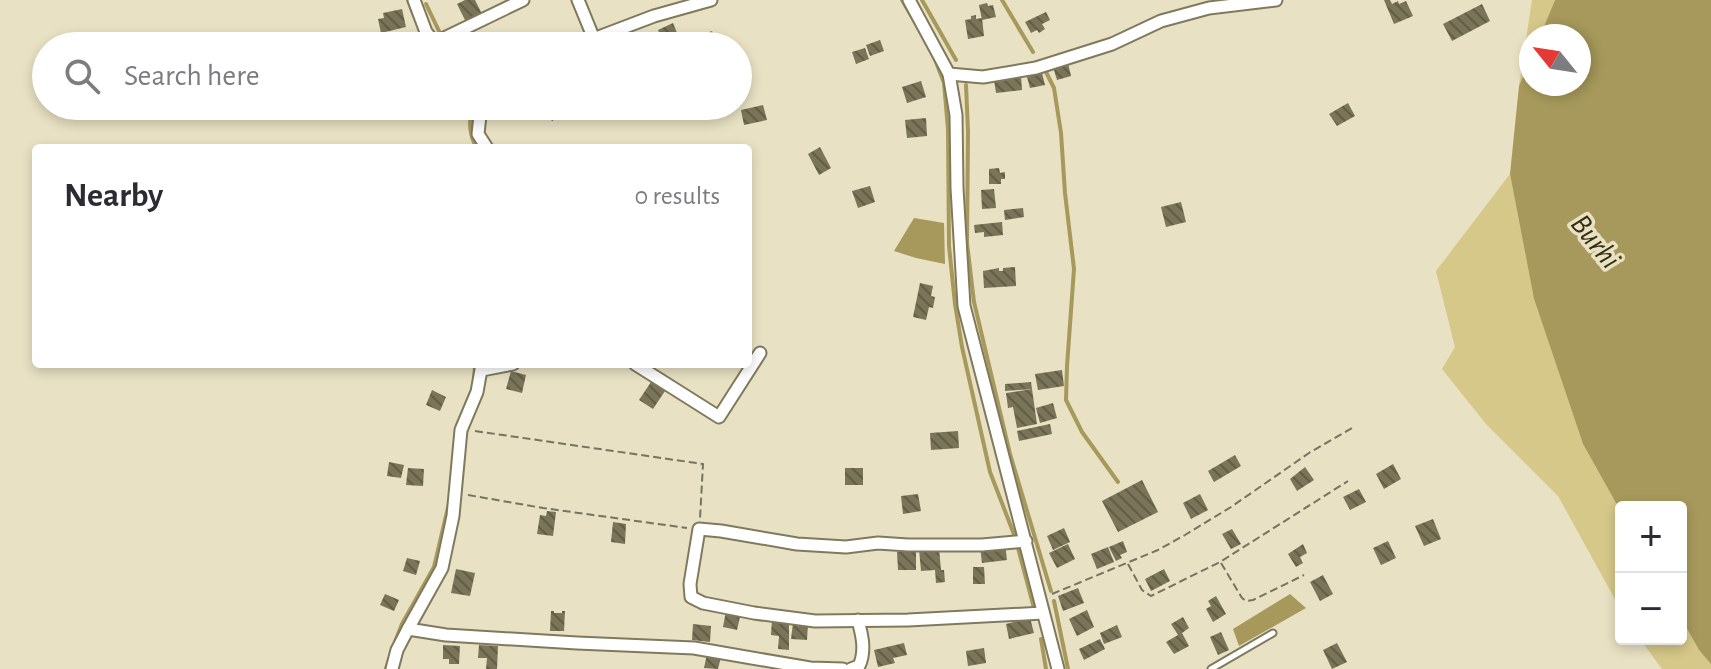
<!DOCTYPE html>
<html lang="en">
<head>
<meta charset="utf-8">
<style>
	body { margin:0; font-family:"Alegreya Sans",sans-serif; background:#f7f7f7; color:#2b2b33 }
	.controls { position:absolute; right:24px; bottom:24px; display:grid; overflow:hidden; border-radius:8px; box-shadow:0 4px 12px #0003 }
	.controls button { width:72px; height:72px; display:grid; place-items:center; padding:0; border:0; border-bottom:2px solid #e1e1e2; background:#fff; color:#2b2b33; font:40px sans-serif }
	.compass { position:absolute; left:1519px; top:24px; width:72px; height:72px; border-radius:50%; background:#fff; box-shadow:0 4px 12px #0003; rotate:300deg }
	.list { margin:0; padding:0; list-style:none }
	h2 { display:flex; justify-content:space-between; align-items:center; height:104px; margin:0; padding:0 32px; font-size:34px }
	h2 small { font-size:26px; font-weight:400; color:#7c7c81 }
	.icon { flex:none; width:44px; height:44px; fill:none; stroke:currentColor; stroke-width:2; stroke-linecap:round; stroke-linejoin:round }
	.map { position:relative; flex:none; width:1711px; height:669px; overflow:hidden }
	.search { position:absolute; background:#fff; box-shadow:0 4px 12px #0003; left:32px; top:32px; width:720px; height:88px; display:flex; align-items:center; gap:20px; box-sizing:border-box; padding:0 28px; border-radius:44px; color:#7c7c81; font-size:30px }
	.panel { position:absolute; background:#fff; box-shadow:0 4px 12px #0003; left:32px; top:144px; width:720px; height:224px; border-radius:8px }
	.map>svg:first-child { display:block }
	.grass { fill:#d6c889 }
	.water { fill:#a7995b }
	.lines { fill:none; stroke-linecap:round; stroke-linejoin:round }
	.stream { stroke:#a7995b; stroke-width:4 }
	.building { fill:url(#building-back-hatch) }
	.lane-casing { stroke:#7f795e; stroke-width:9 }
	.street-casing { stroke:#7f795e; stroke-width:15 }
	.path { stroke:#777360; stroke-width:2; stroke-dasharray:8 4; stroke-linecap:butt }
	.lane { stroke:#fff; stroke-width:5 }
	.street { stroke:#fff; stroke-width:11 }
	.labels { text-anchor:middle; stroke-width:7; stroke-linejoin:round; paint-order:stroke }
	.water-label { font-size:30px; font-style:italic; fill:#342e11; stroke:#e8e1c3 }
</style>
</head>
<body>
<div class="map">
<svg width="1711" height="669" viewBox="0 0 1711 669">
	<defs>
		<pattern id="building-back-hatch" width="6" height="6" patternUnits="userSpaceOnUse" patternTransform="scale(2)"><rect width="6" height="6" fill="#7a7459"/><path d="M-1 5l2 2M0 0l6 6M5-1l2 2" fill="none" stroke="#625d47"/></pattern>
	</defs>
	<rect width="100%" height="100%" fill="#e8e1c3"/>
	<g class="grass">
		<path d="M 1532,0 L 1555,0 L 1540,36 L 1531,36 L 1531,57 L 1519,86 Z"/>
		<path d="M 1510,174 L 1534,299 L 1583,444 L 1621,512 L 1621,610 L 1558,496 L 1486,424 L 1442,369 L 1455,347 L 1436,271 Z"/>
		<path d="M 1681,618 L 1699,650 L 1711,664 L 1711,669 L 1662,669 L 1640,639 L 1681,639 Z"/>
	</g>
	<g class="water">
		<path d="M 1555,0 L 1711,0 L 1711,664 L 1699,650 L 1681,618 L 1681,507 L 1621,507 L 1621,512 L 1583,444 L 1534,299 L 1510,174 L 1519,86 L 1531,57 L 1531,84 L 1579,84 L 1579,36 L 1540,36 Z"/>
		<path d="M 914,218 L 944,223 L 945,264 L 916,258 L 894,251 Z"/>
		<path d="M 1290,594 L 1306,608 L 1239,646 L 1233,629 Z"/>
	</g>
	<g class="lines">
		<g class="stream">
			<path d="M 408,0 L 416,20"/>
			<path d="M 902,0 L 915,22"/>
			<path d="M 922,0 L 956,60"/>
			<path d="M 1002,0 L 1033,52"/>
			<path d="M 426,4 L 439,31"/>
			<path d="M 423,35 L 429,46"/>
			<path d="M 448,44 L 450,46"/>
			<path d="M 933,54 L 944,83 L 948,129 L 949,246 L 955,304 L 962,347 L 990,472 L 1015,537"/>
			<path d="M 1043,66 L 1054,88 L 1061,133 L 1065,193 L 1074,269 L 1067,366 L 1066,400 L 1082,432 L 1118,482"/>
			<path d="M 966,85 L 968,131 L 967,243 L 974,302 L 1010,454 L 1051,591"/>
			<path d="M 472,106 C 469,120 469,136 477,148"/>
			<path d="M 457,426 L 474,385 L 475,364"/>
			<path d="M 1018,548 L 1034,608"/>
			<path d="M 1054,601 L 1068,669"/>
			<path d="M 1041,639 L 1046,669"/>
			<path d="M 395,642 L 402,624 L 434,567 L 450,499"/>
			<path d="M 386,669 L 391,654"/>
		</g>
	</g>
	<g class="building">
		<path d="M 465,0 L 475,0 L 482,14 L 466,22 L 457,4 Z"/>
		<path d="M 1384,0 L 1390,0 L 1392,4 L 1398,1 L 1399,4 L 1406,1 L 1413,16 L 1394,24 Z"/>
		<path d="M 987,3 L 988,6 L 993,5 L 996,17 L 982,20 L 979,5 Z"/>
		<path d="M 1482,4 L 1490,21 L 1452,41 L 1443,24 Z"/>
		<path d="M 402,9 L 406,27 L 381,33 L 378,19 L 384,18 L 383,13 Z"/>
		<path d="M 1046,12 L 1050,20 L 1042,24 L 1045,29 L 1039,33 L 1037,30 L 1031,33 L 1025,22 Z"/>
		<path d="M 976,15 L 976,19 L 982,18 L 984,36 L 968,39 L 965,20 L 971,19 L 971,16 Z"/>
		<path d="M 673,23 L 682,45 L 665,46 L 658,30 Z"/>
		<path d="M 712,31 L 717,44 L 712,46 L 699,46 L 695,37 Z"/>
		<path d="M 880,40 L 884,51 L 870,56 L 866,45 Z"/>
		<path d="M 865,48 L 869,59 L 856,64 L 852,52 Z"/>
		<path d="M 1068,63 L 1071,76 L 1057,80 L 1053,67 Z"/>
		<path d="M 1042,73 L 1045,85 L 1030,88 L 1027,77 Z"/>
		<path d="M 1021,76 L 1022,90 L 996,93 L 994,80 Z"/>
		<path d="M 921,81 L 926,97 L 907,103 L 902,87 Z"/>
		<path d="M 1348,103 L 1355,116 L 1337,126 L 1329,114 Z"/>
		<path d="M 763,105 L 767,120 L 744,125 L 741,110 Z"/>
		<path d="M 533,106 L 557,106 L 562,115 L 552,121 L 547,114 L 540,118 Z"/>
		<path d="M 926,118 L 927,136 L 907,138 L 905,120 Z"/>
		<path d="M 820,147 L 831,168 L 819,175 L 808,154 Z"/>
		<path d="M 999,168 L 1000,173 L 1005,172 L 1005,179 L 1001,179 L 1001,184 L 989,184 L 989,169 Z"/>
		<path d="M 870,186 L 875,202 L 858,208 L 852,191 Z"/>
		<path d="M 994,189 L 996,208 L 982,209 L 981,190 Z"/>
		<path d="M 1181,202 L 1186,222 L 1166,227 L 1161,207 Z"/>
		<path d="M 1023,208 L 1024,217 L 1005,220 L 1004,210 Z"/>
		<path d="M 1002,222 L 1003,235 L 984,237 L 984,232 L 975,233 L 974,225 Z"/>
		<path d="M 1015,267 L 1016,286 L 984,288 L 983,271 L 999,268 L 999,271 L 1003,271 L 1003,268 Z"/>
		<path d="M 920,283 L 933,286 L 931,296 L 935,297 L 933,308 L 929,307 L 926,320 L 913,317 Z"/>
		<path d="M 1062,370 L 1064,386 L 1038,390 L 1035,374 Z"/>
		<path d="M 511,371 L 526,375 L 522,393 L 506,389 Z"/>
		<path d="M 651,382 L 665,391 L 653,409 L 639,400 Z"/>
		<path d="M 1031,382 L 1032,389 L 1005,391 L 1005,384 Z"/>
		<path d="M 1032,389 L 1037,424 L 1017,428 L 1013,407 L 1008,408 L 1006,393 Z"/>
		<path d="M 432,390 L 446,397 L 440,411 L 426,405 Z"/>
		<path d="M 1053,403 L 1057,418 L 1040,423 L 1036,408 Z"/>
		<path d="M 1050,424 L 1052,434 L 1019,441 L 1017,431 Z"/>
		<path d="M 958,431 L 959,448 L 931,450 L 930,433 Z"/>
		<path d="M 1235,455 L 1241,466 L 1214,482 L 1208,471 Z"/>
		<path d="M 389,462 L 404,465 L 401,478 L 387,476 Z"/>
		<path d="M 1393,464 L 1401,479 L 1384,489 L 1376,474 Z"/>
		<path d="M 1305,467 L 1314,480 L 1297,491 L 1290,479 Z"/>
		<path d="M 408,468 L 424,469 L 423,486 L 406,485 Z"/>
		<rect x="845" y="468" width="18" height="17"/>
		<path d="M 1142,480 L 1158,512 L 1118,532 L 1102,501 Z"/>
		<path d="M 1359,489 L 1366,502 L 1350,510 L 1343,497 Z"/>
		<path d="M 918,494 L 921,511 L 903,514 L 901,496 Z"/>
		<path d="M 1200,494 L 1208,510 L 1191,519 L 1183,503 Z"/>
		<path d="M 547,511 L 556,512 L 553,536 L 537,534 L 540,515 L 546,516 Z"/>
		<path d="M 1433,519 L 1441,539 L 1424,546 L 1415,526 Z"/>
		<path d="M 613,522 L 626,524 L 625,544 L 611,542 Z"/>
		<path d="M 1064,528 L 1070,542 L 1053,550 L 1047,536 Z"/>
		<path d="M 1232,529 L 1241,544 L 1231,549 L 1222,534 Z"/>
		<path d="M 1123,541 L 1127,552 L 1120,555 L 1122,558 L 1116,561 L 1109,547 Z"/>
		<path d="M 1388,541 L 1396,558 L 1381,565 L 1373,548 Z"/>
		<path d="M 1005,544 L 1007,560 L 982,563 L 980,547 Z"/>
		<path d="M 1068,544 L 1075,559 L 1057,568 L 1049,553 Z"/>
		<path d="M 1303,544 L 1307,553 L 1300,557 L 1303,563 L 1296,567 L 1288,554 Z"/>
		<path d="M 1108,547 L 1114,562 L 1097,569 L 1091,554 Z"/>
		<path d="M 939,548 L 941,570 L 944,570 L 945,582 L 936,583 L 935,570 L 921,571 L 919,549 Z"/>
		<path d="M 897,552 L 916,552 L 916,570 L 898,570 Z"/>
		<path d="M 407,558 L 420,561 L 416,575 L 403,571 Z"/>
		<path d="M 973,567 L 984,567 L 985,584 L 973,584 Z"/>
		<path d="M 456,569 L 475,573 L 470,596 L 451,593 Z"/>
		<path d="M 1164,569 L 1170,581 L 1151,591 L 1145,579 Z"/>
		<path d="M 1323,575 L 1333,594 L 1320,601 L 1310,582 Z"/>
		<path d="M 1078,588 L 1084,603 L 1063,611 L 1058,596 Z"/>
		<path d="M 385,594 L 399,600 L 394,611 L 380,605 Z"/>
		<path d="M 1216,596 L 1226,614 L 1213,622 L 1206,609 L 1211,606 L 1208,601 Z"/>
		<path d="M 1087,610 L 1094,627 L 1077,636 L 1069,619 Z"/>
		<path d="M 551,611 L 554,611 L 554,613 L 562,613 L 562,611 L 565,611 L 564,631 L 550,631 Z"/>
		<path d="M 726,611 L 735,613 L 735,616 L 740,617 L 737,630 L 723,627 Z"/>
		<path d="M 1183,617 L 1189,628 L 1182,633 L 1189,646 L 1174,654 L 1166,642 L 1178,635 L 1171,624 Z"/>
		<path d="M 1030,618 L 1034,633 L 1009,639 L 1006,624 Z"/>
		<path d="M 772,619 L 789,620 L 789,650 L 778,649 L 779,636 L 771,635 Z"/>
		<path d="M 793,623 L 808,624 L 807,640 L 791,639 Z"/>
		<path d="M 693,624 L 711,626 L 710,642 L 692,640 Z"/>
		<path d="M 1117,625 L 1122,637 L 1104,644 L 1100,633 Z"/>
		<path d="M 1221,632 L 1229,650 L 1218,655 L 1210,637 Z"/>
		<path d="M 1100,639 L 1105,649 L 1084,660 L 1079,649 Z"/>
		<path d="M 904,643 L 907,655 L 893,658 L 895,663 L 878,667 L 874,650 Z"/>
		<path d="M 1337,643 L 1347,662 L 1332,669 L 1323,650 Z"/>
		<path d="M 443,645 L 460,646 L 459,664 L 449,664 L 449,659 L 443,659 Z"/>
		<path d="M 479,645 L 498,646 L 497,669 L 486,669 L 487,658 L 478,658 Z"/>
		<path d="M 984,648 L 986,663 L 968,666 L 966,651 Z"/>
		<path d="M 707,654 L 721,657 L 718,669 L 704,668 Z"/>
	</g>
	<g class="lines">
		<g class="lane-casing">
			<path id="lane" d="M 1211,669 L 1273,633"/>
		</g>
		<g class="street-casing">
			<g id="street">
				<path d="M 414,0 L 426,32 L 437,46"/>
				<path d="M 578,0 L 594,39"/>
				<path d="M 909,0 L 949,74 L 956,115 L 957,188 L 964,306 L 1058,669"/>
				<path d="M 434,43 L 523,0"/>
				<path d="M 575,46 L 654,16 L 711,0"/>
				<path d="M 949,74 L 983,77 L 1036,68 L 1112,44 L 1161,21 L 1209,8 L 1276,0"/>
				<path d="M 481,106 L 478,134 L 487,148"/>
				<path d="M 635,364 L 719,417 L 760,353"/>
				<path d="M 482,370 L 513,364"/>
				<path d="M 1026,541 L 982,545 L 908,545 L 878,543 L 846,547 L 797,544 L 721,531 L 699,529 L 690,584 L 691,597 L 703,603 L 754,613 L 815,621 L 908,620 L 1043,613"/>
				<path d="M 408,629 L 446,635 L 577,643 L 694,648 L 810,668 L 843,669"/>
				<path d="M 392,669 L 397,650 L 408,629 L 442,568 L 453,516 L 461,430 L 477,392 L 482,364"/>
				<path d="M 851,669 L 859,666 C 866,651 862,635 858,620"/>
			</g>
		</g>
		<g class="path">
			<path d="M 475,431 L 703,464 L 700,519"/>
			<path d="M 468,495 L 543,508 L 687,528"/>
			<path d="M 1221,563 L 1242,598 L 1246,601 L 1253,600 L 1304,575"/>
			<path d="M 1128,564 L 1142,590 L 1151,596 L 1220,562 L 1348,481"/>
			<path d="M 1052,594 L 1158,550 L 1185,535 L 1231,507 L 1309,453 L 1352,428"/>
		</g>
		<use href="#lane" class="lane"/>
		<use href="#street" class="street"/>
	</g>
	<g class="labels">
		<g class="water-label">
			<text transform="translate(1596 241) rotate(51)" y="10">Burhi</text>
		</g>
	</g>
</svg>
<div class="controls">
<button>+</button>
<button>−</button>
</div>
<svg class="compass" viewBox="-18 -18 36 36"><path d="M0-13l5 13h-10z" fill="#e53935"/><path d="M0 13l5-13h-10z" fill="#7c7c81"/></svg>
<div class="search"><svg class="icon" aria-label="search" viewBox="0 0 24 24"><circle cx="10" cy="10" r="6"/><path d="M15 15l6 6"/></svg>Search here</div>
<section class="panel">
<h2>Nearby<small>0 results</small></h2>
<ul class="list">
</ul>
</section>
</div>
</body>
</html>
